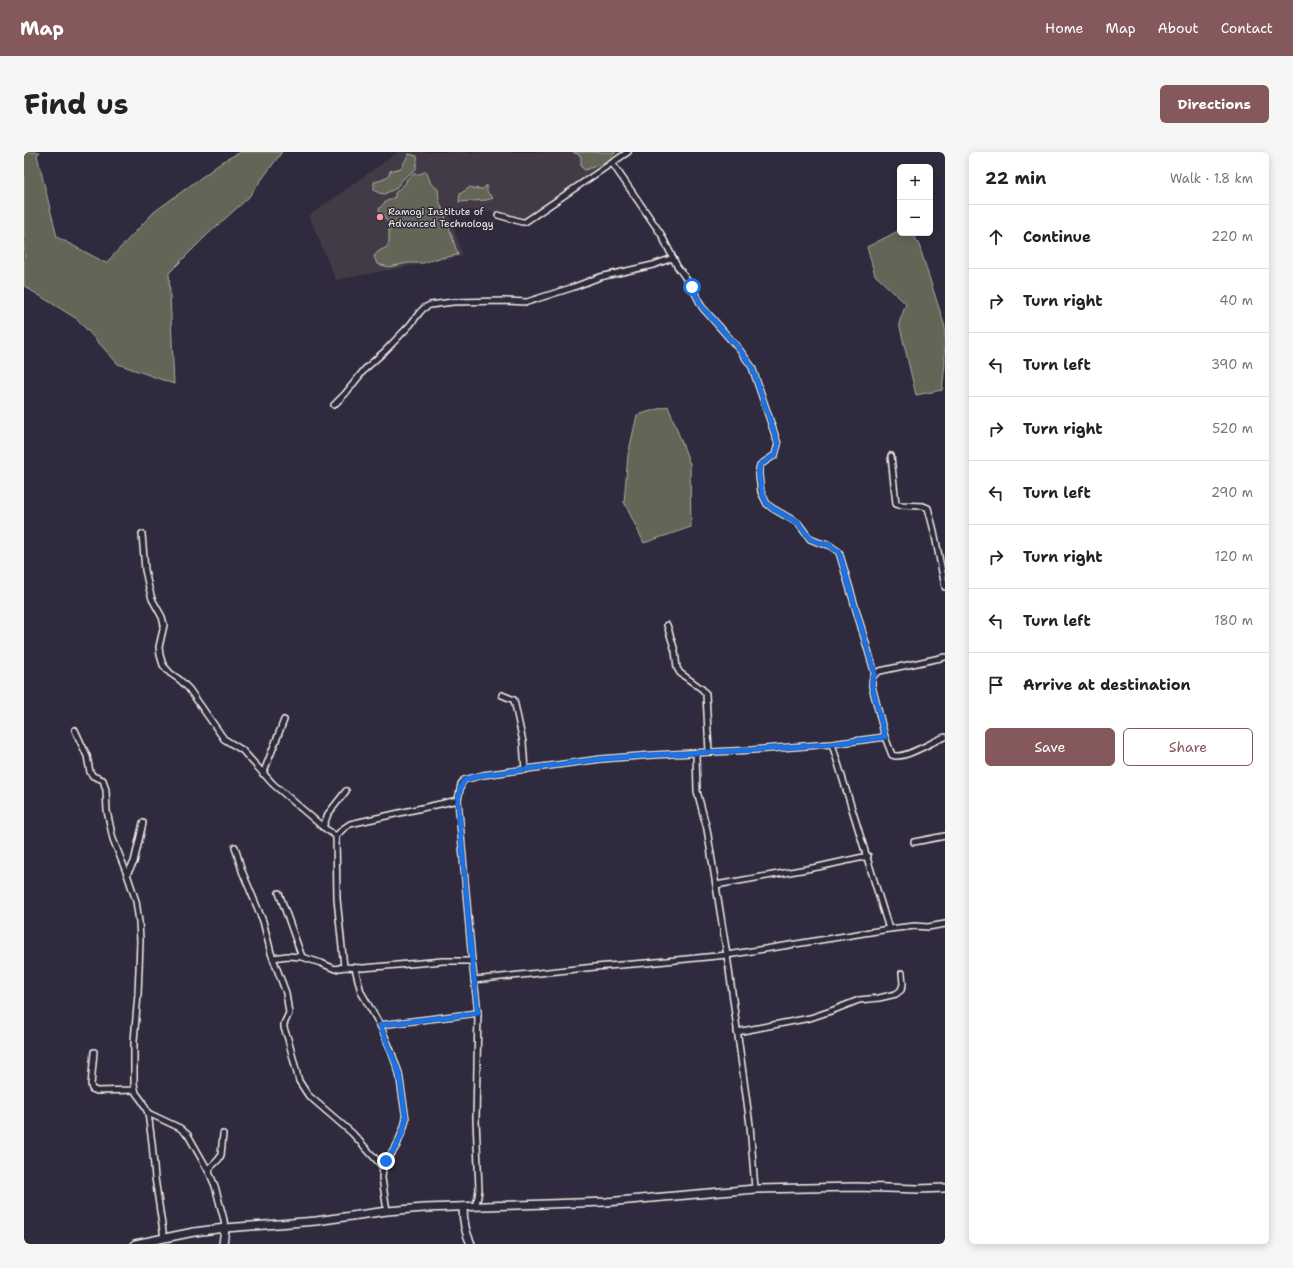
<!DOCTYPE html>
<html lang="en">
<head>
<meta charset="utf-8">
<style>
	body { margin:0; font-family:"Shantell Sans",sans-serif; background:#f6f6f6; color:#222 }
	.controls { position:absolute; right:12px; top:12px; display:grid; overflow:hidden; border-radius:6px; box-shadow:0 2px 10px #0003 }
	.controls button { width:36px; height:36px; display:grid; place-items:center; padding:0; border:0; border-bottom:1px solid #e0e0e0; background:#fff; color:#222; font:20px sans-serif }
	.stop { position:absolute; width:12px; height:12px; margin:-9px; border:3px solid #1a73e8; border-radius:50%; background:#fff }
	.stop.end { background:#1a73e8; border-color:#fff; box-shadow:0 1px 4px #0008 }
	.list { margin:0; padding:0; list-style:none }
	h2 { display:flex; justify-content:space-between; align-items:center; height:52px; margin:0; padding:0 16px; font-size:17px }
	h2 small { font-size:13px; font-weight:400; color:#767676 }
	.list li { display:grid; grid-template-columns:26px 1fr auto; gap:12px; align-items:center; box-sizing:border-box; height:64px; padding:0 16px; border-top:1px solid #e0e0e0 }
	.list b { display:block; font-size:15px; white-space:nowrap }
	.list em { font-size:13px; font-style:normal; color:#767676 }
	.actions { display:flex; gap:8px; padding:12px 16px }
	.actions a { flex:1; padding:9px 0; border:1px solid #85585c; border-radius:6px; text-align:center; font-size:14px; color:#85585c }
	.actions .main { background:#85585c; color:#fff }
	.icon { flex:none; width:22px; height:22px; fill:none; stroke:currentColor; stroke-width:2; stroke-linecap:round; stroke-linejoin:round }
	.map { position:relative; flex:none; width:921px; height:1092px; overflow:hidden; border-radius:6px }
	header { display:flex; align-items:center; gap:24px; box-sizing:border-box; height:56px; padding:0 20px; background:#85585c; color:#fff }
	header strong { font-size:19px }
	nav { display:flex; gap:22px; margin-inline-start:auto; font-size:14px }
	.intro { display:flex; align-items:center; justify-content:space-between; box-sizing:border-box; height:96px; padding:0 24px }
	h1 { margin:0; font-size:28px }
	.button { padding:10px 18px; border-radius:6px; background:#85585c; color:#fff; font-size:14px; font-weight:700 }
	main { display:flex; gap:24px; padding:0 24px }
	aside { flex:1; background:#fff; border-radius:6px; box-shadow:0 2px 10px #0003 }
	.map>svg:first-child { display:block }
	.built { fill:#423a46 }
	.green { fill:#646556; stroke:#acab9f }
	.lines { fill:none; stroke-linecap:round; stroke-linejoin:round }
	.street-casing { stroke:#f4f1e8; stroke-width:8 }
	.secondary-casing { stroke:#f4f1e8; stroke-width:10 }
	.street { stroke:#2f2a3d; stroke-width:5 }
	.secondary { stroke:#2f2a3d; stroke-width:7 }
	.route { stroke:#1a73e8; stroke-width:5 }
	.poi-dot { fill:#ff9aa2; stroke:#2f2a3d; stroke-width:1.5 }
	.labels { text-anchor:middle; stroke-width:3; stroke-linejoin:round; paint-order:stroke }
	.poi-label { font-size:10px; fill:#f4f1e8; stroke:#2f2a3d; text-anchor:start }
</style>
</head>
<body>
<header>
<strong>Map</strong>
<nav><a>Home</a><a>Map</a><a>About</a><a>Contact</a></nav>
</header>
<div class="intro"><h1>Find us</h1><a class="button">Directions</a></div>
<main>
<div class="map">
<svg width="921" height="1092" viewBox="0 0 921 1092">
	<rect width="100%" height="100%" fill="#2f2a3d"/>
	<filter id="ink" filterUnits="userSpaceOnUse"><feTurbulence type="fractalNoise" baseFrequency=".025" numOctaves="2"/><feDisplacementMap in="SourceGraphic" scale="8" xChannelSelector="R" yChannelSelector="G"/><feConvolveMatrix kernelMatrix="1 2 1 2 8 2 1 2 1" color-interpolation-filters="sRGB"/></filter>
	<g filter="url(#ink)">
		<path class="built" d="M 374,0 L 597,0 L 500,67 L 480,61 L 464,59 L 424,58 L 439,104 L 312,128 L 285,64 Z"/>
		<g class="green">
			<path d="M 0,0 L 16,0 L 13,3 L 33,85 L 82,111 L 130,60 L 201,8 L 217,0 L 258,0 L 224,46 L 183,83 L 145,121 L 150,232 L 94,212 L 53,167 L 0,134 Z"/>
			<path d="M 549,0 L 592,0 L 581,11 L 561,18 L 557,15 L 557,4 Z"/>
			<path d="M 385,2 L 393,4 C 394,9 392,12 392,17 L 379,27 L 371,37 L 360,42 L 355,41 L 350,38 L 350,30 L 358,28 L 365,23 L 366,19 L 377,16 Z"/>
			<path d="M 402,19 L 407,32 L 414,37 L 415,48 L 425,75 L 434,103 L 411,107 L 399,111 L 384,111 L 365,115 L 353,112 L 350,104 L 355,99 L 363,95 L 365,90 L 365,71 L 361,67 L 360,63 L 357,64 L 355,57 L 361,50 L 371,45 L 371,41 L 382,31 L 382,28 L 390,22 L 396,22 Z"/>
			<path d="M 463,33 L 463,40 L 469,46 L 463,48 L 435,50 L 436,42 L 446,35 L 449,36 L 459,37 Z"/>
			<path d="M 876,78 L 876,81 L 888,81 L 895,93 L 921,175 L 921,212 L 918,238 L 892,243 L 875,171 L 882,152 L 851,123 L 843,95 Z"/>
			<path d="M 644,254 L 666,312 L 667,375 L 620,391 L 600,350 L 604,303 L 613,263 Z"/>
		</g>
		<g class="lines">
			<g class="street-casing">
				<g id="street">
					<path d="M 588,11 L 637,82 L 653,114 L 668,135 L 678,155 L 715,197 L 728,215 L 754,292 L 751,303 L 736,313 L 735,317 L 735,324 L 737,340 L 743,352 L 748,356 L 774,371 L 786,387 L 796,391 L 805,393 L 815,400 L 851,522"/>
					<path d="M 474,63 L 498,70 L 501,70 L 604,0"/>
					<path d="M 310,253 L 321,242 L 341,217 L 361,199 L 386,173 L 396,160 L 400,156 L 406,153 L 429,150 L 482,149 L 503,150 L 550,135 L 576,125 L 629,113 L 649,106"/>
					<path d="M 867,304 L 872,352 L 875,353 L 899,354 L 904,356 L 910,379 L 921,435"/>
					<path d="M 118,382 L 121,418 L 125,436 L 128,447 L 138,465 L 140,473 L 135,495 L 136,503 L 139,513 L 146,521 L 156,528 L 165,537 L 200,587 L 218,598 L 249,632 L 299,675 L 312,684"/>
					<path d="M 643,473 L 651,499 L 653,516 L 656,521 L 678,537 L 682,542 L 685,600"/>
					<path d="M 921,505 L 856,519 C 848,523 848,526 848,534 L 861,585 L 868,603 C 879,609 908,589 921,585"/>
					<path d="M 478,543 L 490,548 L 499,590 L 501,618"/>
					<path d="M 51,578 L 63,604 L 66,620 L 69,624 L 79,628 L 82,638 L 83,659 L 89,687 L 103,722 L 112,749 L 115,770 L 116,789 L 115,817 L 114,842 L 110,889 L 110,932 L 112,941 L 118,949 L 124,961 L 128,991 L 131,1026 L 140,1086"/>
					<path d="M 808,592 L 865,777"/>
					<path d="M 672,601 L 673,639 L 683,677 L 703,803 L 726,973 L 731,1037"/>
					<path d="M 239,622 L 260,568"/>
					<path d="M 299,675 L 304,662 L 322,639"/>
					<path d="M 890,690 L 921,684"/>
					<path d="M 211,695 L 218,719 L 239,769 L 247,801 L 262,841 L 265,861 L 260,872 L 260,876 L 264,887 L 275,929 L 284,943 L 328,981 L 359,1015"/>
					<path d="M 103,722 L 110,710 L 119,671"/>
					<path d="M 692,733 L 794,715 L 844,704"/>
					<path d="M 255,741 L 278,805"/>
					<path d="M 249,806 L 263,804 L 278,805 L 297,811 L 311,817 L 320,815 L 339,816 L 419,809 L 448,809"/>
					<path d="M 320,815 L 313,747 L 312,684 L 320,676 L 326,672 L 434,648"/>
					<path d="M 331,816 L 337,840 L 356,873 L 366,896 L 375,921 L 379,948 L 382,967 L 380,975 L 373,993 L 359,1015 L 358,1026 L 363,1059"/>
					<path d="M 450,828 L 571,815 L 622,811 L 703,803 L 865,777 L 891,774 L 904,775 L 921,772"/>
					<path d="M 356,873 L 454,861"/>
					<path d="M 713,880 L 786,866 L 807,859 L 835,848 L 855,846 L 872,842 L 877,838 L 879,832 L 878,821"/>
					<path d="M 70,900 L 67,933 L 68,937 L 73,939 L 111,938"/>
					<path d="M 124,961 L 156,976 L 164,983 L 185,1020"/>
					<path d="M 199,982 L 197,1003 L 195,1007 L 186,1016 L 185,1020 L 191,1034 L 200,1068 L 201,1076"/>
					<path d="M 451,1054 L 454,1045 L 455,1037 L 452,968 L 454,861 L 448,809 L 434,648 L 437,632 L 440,628 L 459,623 L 577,607 L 629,603 L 728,598 L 808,592 L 861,585"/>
				</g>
			</g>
			<g class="secondary-casing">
				<g id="secondary">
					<path d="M 439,1055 C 439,1068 441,1080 447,1092"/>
					<path d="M 111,1092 L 170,1080 L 201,1076 L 292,1069 L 363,1059 L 400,1056 L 582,1050 L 731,1037 L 832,1035 L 894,1037 L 921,1036"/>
					<path d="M 199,1092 L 201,1076"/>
				</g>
			</g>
			<use href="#street" class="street"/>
			<use href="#secondary" class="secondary"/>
		</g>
	</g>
	<g class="lines" filter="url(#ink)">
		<path class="route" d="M 362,1009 L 373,993 L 378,982 L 382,967 L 375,921 L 356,873 L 454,861 L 448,809 L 434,648 C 438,627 438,627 459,623 L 577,607 L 629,603 L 728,598 L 808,592 L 861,585 L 848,534 L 848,526 L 851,522 L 815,400 L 805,393 L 796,391 L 786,387 L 774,371 L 748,356 L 743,352 L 738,340 L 735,324 L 735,317 L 736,313 L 751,303 L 754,292 L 728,215 L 715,197 L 678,155 L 668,135"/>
	</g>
	<circle class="poi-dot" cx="356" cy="65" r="4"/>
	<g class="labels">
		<g class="poi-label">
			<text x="364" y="63">Ramogi Institute of<tspan x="364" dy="12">Advanced Technology</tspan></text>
		</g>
	</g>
</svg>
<div class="controls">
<button>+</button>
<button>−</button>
</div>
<div class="stop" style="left:668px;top:135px"></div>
<div class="stop end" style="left:362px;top:1009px"></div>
</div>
<aside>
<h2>22 min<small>Walk · 1.8 km</small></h2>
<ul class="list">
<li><svg class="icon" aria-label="ahead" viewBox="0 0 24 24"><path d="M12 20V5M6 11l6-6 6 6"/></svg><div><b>Continue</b></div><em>220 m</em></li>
<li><svg class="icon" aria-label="right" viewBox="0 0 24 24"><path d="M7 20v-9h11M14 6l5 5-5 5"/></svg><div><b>Turn right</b></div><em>40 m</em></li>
<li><svg class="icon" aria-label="left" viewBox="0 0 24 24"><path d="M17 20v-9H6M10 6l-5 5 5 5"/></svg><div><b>Turn left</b></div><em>390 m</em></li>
<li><svg class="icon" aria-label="right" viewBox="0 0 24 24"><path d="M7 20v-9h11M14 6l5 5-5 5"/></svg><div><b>Turn right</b></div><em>520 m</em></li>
<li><svg class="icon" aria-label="left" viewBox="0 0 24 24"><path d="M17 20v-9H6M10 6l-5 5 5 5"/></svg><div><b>Turn left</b></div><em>290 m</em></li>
<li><svg class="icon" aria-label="right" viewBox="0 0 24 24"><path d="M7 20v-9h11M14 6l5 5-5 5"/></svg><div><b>Turn right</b></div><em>120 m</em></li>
<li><svg class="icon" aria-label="left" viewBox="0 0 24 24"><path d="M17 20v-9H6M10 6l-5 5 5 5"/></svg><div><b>Turn left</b></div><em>180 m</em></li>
<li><svg class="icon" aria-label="arrive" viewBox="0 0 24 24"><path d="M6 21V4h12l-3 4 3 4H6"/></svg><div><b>Arrive at destination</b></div></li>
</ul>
<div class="actions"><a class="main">Save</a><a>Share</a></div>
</aside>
</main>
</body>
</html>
